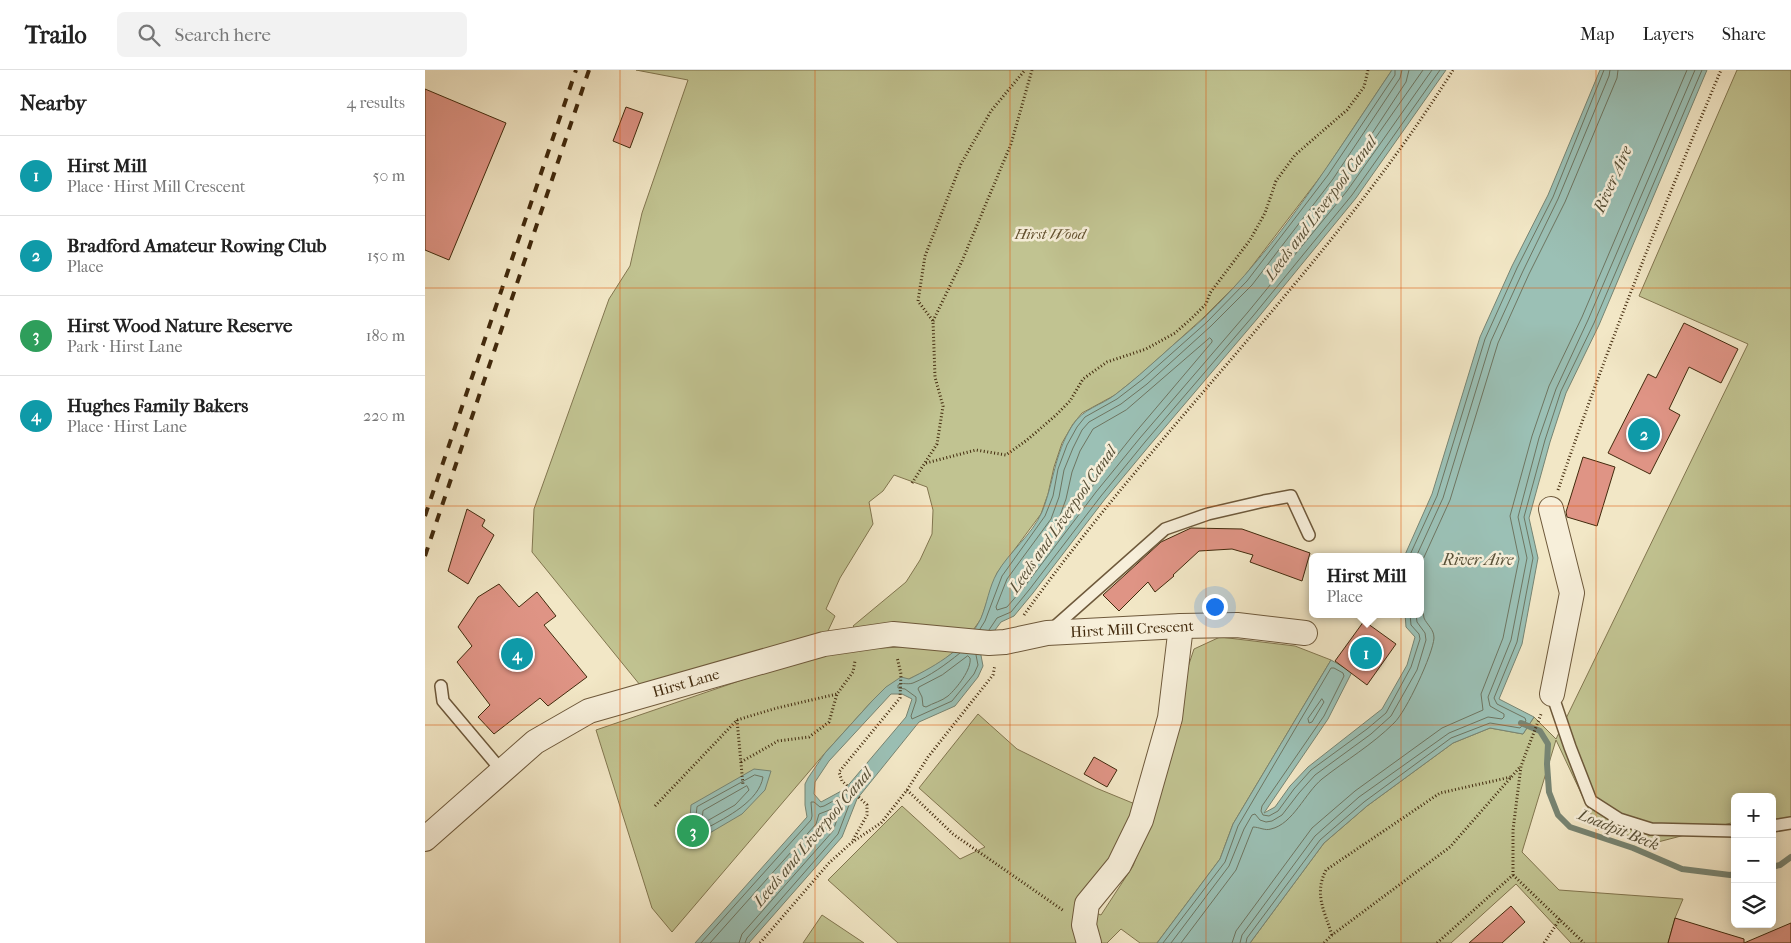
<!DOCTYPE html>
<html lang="en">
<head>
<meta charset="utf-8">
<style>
	body { margin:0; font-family:"IM FELL French Canon",serif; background:#f2f2f2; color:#222 }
	.controls { position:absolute; right:15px; bottom:15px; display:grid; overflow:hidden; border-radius:8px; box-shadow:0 2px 12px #0003 }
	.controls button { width:45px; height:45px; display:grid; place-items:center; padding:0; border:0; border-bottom:1px solid #e0e0e0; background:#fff; color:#222; font:25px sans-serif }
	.you { position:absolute; left:789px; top:536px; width:18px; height:18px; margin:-12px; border:4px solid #fff; border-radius:50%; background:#1a73e8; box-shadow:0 0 0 8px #1a73e833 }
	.badge { display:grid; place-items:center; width:32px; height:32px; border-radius:50%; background:#8f2418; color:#fff; font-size:16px; font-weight:700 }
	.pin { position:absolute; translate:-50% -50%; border:2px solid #fff; box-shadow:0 1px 5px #0006 }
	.popup { position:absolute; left:884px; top:483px; width:115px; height:65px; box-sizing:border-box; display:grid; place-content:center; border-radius:8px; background:#fff; filter:drop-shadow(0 1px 4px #0005); font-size:16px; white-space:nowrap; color:#767676 }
	.popup b { font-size:19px; color:#222 }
	.popup::after { content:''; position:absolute; left:50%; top:100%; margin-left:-10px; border:10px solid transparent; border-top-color:#fff }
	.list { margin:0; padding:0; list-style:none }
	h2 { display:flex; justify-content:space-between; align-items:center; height:65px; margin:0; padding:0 20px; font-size:21px }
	h2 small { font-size:16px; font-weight:400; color:#767676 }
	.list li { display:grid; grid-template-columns:32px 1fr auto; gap:15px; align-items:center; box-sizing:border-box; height:80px; padding:0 20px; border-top:1px solid #e0e0e0 }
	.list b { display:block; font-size:19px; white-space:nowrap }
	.list p { margin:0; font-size:16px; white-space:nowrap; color:#767676 }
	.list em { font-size:16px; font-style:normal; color:#767676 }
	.icon { flex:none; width:28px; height:28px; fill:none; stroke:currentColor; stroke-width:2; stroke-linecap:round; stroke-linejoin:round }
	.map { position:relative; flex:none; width:1366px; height:873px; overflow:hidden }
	header { display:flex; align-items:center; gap:30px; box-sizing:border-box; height:70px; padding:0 25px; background:#fff; border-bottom:1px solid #e0e0e0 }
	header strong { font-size:24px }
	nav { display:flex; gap:28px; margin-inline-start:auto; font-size:18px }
	.search { width:350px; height:45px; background:#f2f2f2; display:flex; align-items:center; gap:12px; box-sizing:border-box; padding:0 18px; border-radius:8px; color:#767676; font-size:19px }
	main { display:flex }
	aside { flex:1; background:#fff }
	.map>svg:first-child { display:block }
	.green { fill:#c1c391; stroke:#82764f }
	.water { fill:#9bc0b5; stroke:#778472; fill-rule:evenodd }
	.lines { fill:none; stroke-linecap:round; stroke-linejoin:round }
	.shore { stroke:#6e7561; stroke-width:1 }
	.stream { stroke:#778472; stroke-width:6 }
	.building { fill:#df9485; stroke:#422a0d }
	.lane-casing { stroke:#6e593b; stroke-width:14 }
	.street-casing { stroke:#6e593b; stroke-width:26 }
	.path { stroke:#422a0d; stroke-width:3; stroke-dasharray:1 2.5; stroke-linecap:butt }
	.lane { stroke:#f7efda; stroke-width:11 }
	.street { stroke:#f7efda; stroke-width:24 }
	.rail { stroke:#422a0d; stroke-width:4; stroke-dasharray:9 9; stroke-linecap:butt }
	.grid { fill:none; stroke:#e0570c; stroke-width:1; stroke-opacity:0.55 }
	.labels { text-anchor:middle; stroke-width:5; stroke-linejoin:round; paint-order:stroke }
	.park-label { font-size:15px; font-style:italic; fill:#62502e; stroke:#f7efda }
	.street-label { font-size:15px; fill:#422a0d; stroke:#f7efda }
	.water-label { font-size:16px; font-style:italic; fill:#585037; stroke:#f7efda }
</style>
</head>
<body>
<header>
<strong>Trailo</strong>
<div class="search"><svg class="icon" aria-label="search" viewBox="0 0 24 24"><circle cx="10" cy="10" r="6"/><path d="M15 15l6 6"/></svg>Search here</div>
<nav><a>Map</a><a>Layers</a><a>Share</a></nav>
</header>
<main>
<aside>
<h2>Nearby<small>4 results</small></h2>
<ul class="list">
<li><span class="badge" style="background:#0f9aa8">1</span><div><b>Hirst Mill</b><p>Place · Hirst Mill Crescent</p></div><em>50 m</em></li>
<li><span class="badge" style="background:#0f9aa8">2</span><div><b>Bradford Amateur Rowing Club</b><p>Place</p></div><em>150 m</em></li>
<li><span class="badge" style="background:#2e9e5b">3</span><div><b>Hirst Wood Nature Reserve</b><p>Park · Hirst Lane</p></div><em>180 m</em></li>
<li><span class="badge" style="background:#0f9aa8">4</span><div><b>Hughes Family Bakers</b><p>Place · Hirst Lane</p></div><em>220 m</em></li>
</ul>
</aside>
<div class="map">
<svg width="1366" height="873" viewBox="0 0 1366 873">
	<rect width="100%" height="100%" fill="#f2e7c6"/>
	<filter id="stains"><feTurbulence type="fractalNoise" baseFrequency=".004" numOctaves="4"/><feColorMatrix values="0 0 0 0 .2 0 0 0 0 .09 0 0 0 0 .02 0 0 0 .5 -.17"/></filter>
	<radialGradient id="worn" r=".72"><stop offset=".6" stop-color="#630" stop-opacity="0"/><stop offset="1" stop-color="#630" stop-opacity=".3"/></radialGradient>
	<g class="green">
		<path d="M 211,0 L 967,0 L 899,102 L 818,208 L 778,248 L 715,305 L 690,325 L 657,343 L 648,354 L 637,373 L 629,397 L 623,424 L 616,444 L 572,503 L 556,549 L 546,563 L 432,560 L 428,556 L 481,512 L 495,490 L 507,464 L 508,440 L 502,417 L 469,405 L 458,421 L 444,432 L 448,454 L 415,508 L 401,539 L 410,546 L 402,563 L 215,615 L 107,482 L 109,439 L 184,229 L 205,196 L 217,143 L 263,10 Z"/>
		<path d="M 1312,0 L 1366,0 L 1366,753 L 1347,748 L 1347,727 L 1310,727 L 1310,752 L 1233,772 L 1173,759 L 1131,670 L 1097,782 L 1134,820 L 1258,829 L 1250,848 L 1243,873 L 1146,873 L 1091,814 L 1026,873 L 825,873 L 899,773 L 942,736 L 1028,673 L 1065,658 L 1098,664 L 1109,647 L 1131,669 L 1323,274 L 1214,226 Z"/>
		<path d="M 795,567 L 870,576 L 906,590 L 808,754 L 795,789 L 732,873 L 715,873 L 696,859 L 682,873 L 473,873 L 403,810 L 477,736 L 535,789 L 560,777 L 494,718 L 553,644 L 592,679 L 671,718 L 710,734 L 688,790 L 656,837 L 676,845 L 708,796 L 725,752 L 759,609 L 769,579 Z"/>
		<path d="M 524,574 L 535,577 L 511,596 L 484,609 L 447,631 L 400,683 L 247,862 L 227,838 L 171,660 L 352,598 L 396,585 L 442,579 Z"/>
		<path d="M 397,845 L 439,873 L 378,873 Z"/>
	</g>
	<g class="water">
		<path d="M 967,0 L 1021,0 L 931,128 L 832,249 L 724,376 L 680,429 L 608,523 L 589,546 L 576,552 L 555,580 L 558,596 L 553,607 L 530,636 L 494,652 L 432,729 L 417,767 L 324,873 L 270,873 L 382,747 L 380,735 L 380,714 L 383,708 L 400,683 L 447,631 L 461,617 L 476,607 L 484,609 C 512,595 542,578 556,548 C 562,534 564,517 572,503 C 584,482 607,465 617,442 C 629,412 629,385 647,356 C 658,338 676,336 691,324 C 707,312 722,298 737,285 C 751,272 765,261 779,248 C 854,176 909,86 967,0 ZM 466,624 L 477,624 L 487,629 L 481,647 L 420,719 L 396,732 L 389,724 L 390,712 L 404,691 Z"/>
		<path d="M 1175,0 L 1282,0 L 1174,255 L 1141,323 L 1125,372 L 1104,448 L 1113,488 L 1097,574 L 1074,629 L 1109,647 L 1098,664 L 1065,658 L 1028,673 L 942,736 L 899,773 L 825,873 L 732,873 L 795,789 L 808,754 L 906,590 L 927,602 L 903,649 L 839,743 L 850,737 L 865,716 L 883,697 L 957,639 L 982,595 L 990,567 L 981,557 L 980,544 L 995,544 L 995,487 L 979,487 L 1007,424 L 1055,267 L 1087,196 L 1123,125 Z"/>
		<path d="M 329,699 L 346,701 L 340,720 L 317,744 L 283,764 L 264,759 L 266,735 Z"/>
	</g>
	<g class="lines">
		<g class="shore">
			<path d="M 977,0 L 975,8 L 908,109 L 827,215 L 786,256 L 722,314 L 696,334 L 664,352 L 657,360 L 648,378 L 639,400 L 634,427 L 626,449 L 582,509 L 571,537 L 572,540 L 582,537 L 600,516 L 671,422 L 715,368 L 823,242 L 922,121 L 1007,0"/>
			<path d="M 984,0 L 981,12 L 933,85 L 934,88 L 937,87 L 998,0"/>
			<path d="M 785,268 L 787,270 L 787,272 L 709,364 L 638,453 L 634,454 L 633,451 L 641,429 L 647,402 L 655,381 L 668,359 L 701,340 Z"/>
			<path d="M 984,487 L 1012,426 L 1060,269 L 1092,198 L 1128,127 L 1179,0"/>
			<path d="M 991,487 L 1018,428 L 1066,271 L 1098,201 L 1133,129 L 1184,6 L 1185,0"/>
			<path d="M 995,496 L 1025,430 L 1073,273 L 1104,204 L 1140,132 L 1192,8 L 1193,0"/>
			<path d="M 555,559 L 560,551 L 577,506 L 620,446 L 628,426 L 633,399 L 642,375 L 652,357 L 660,347 L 692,329 L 718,309 L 782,252 L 822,211 L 903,105 L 970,5 L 970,0"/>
			<path d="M 564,560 L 572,548 L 586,542 L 604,520 L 676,426 L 720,372 L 828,246 L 927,125 L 1015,0"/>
			<path d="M 535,583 C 520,595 505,606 488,613 C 482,615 478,612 473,615 L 473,618 L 480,619 L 491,627 L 491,631 L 486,646 L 487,649 L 527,631 L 549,604 L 553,595 L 551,585"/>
			<path d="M 543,586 L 545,588 C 547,599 532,618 523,626 C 517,631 508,633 501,637 L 498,636 L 497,627 L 493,619 L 494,617 L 517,605 Z"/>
			<path d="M 897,629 L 899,632 L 887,652 L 884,653 L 883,649 Z"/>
			<path d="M 330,705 L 338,707 C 334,731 302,747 282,758 L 270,755 L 272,737 Z"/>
			<path d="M 322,716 L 324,720 L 310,735 L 282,751 L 277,750 L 278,741 Z"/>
			<path d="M 276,873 L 386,750 L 387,746 L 386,732 L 389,732 L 395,737 L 399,736 L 423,723 L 436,708 L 439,707 L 440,711 L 427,727 L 413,764 L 322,868 L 320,873"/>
			<path d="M 285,873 L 391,754 L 394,744 L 415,736 L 416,738 L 408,761 L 317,864 L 314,873"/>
			<path d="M 738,873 L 800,792 L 813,756 L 906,598 L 909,598 L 918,603 L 919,606 L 899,646 L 837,736 L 836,741 L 838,745 L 844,746 L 853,741 L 869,719 L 886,700 L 942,659 L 961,643 L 986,597 L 995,569 L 994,564 L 986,555 L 985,544"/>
			<path d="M 746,873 L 804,796 L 819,759 L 827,745 L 830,744 L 835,750 L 841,752 L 847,751 L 857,745 L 874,723 L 890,705 L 946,664 L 966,646 L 992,600 L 1001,570 L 1000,563 L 992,552 L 991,544"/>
			<path d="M 756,873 L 811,800 L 828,757 C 834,757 840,761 846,759 C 868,754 880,723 897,709 C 921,690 947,675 969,653 C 981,642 1008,584 1009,568 C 1009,559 1002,555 999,548 C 998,542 998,538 995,533"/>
			<path d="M 807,873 L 811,861 L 887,758 L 930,721 L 1017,658 L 1058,640 L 1056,624 L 1078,568 L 1094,489 L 1085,446 L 1107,366 L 1124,316 L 1157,247 L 1262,0"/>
			<path d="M 815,873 L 817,865 L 890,766 L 934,727 L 1024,663 L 1063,647 L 1077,649 L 1079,647 L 1079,644 L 1065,636 L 1063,627 L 1086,570 L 1102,488 L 1093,447 L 1114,368 L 1131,319 L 1163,250 L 1270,0"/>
			<path d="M 821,873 L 822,868 L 895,770 L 939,732 L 1026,668 L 1065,653 L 1095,658 L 1101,651 L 1100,648 L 1072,634 L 1069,628 L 1092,572 L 1108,488 L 1099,447 L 1120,370 L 1136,321 L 1169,253 L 1277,0"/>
		</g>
		<g class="stream">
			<path d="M 1096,653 L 1115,661 L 1123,674 L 1122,694 L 1124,722 L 1133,745 L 1145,757 L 1208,778 L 1257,799 L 1305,805 L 1310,804"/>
			<path d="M 1347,797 L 1355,795 L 1366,787"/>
		</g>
	</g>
	<g class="building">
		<path d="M 0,19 L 81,53 L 24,190 L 0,180 Z"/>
		<path d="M 201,37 L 218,43 L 205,78 L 188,71 Z"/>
		<path d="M 1259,253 L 1313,279 L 1296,313 L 1264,297 L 1244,339 L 1255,345 L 1225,404 L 1183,383 L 1223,304 L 1231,308 Z"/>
		<path d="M 1158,387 L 1190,397 L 1172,456 L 1142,447 L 1141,442 Z"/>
		<path d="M 42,439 L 60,450 L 57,456 L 69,465 L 43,514 L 23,501 Z"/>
		<path d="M 766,458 L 817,459 L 885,483 L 877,511 L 825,492 L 828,485 L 807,479 L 774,481 L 748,505 L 749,506 L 730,522 L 723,512 L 694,541 L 678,525 L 736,472 Z"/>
		<path d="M 74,514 L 94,537 L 112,522 L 131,546 L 119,555 L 162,607 L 123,636 L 115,628 L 69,664 L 53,647 L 65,635 L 32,592 L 47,576 L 33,557 L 53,527 Z"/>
		<path d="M 939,551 L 971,574 L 942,615 L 910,591 Z"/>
		<path d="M 669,687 L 692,700 L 682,717 L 659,704 Z"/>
		<path d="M 1086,836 L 1100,852 L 1077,873 L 1044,873 Z"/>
		<path d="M 1250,848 L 1319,869 L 1319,873 L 1366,853 L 1366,873 L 1243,873 Z"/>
	</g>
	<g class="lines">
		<g class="lane-casing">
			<g id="lane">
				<path d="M 626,560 L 740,459 L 783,444 L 839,431 L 866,426 L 884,465"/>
				<path d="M 16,616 L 18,631 L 77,701"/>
				<path d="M 1127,624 L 1145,677 L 1166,731 L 1194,749 L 1226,759 L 1310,761"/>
				<path d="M 1347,756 L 1366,753"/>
			</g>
		</g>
		<g class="street-casing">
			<g id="street">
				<path d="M 1126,439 L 1147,523 L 1127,624"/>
				<path d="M 0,769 L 110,672 L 164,641 L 399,574 L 468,564 L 564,573 L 580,572 L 622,563 L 756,556 L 812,555 L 880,563"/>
				<path d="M 664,873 L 659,855 L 662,834 L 694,795 L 716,750 L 745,648 L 756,556"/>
			</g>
		</g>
		<g class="path">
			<path d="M 508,251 L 537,191 L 586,74 L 607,0"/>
			<path d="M 501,393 L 551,380 L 581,385 L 602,370 L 630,346 L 645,331 L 658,309 L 682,292 L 721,279 L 750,263 L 767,248 L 781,234 L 785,223 L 825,170 L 840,143 L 851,111 L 870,85 L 922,40 L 939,17 L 943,0"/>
			<path d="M 487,413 L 512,374 L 518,336 L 510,307 L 508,251 L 493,231 L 500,186 L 536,94 L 566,41 L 600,0"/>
			<path d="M 1133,420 C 1182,278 1238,138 1296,0"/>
			<path d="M 599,545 C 733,357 905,197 1028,0"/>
			<path d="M 312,650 L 318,715"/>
			<path d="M 316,692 L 353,671 L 384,667 L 404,652 L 412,624 L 428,602 L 430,591"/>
			<path d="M 482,720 L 528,764 L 639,841"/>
			<path d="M 230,736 L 312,650 L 352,638 L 412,624"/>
			<path d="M 428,770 L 442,745 L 442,735 L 417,711 L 414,702 L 475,628 L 476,604 L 472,587"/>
			<path d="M 1088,805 L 1159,873"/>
			<path d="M 907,865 C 899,840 889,824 901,800 L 1015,723 L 1086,707"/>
			<path d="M 335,873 L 404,793 L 426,773 L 456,753 L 482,720 L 503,687 L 568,605 L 570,595"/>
			<path d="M 899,873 L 907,865 L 1025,777 L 1095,697"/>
			<path d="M 1012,873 L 1088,805 L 1088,760 L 1096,696 L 1116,644"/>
			<path d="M 1119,873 L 1135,849"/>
		</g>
		<use href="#lane" class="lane"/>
		<use href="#street" class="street"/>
		<g class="rail">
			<path d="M 0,446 L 151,0"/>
			<path d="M 0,486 L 164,0"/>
		</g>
	</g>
	<path class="grid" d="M 195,0 L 195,873M 390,0 L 390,873M 585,0 L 585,873M 781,0 L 781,873M 976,0 L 976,873M 1171,0 L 1171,873M 0,218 L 1366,218M 0,436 L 1366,436M 0,655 L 1366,655"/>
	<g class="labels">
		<g class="park-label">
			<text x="625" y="169">Hirst Wood</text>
		</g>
		<g class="street-label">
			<text transform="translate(707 559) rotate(-3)" y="5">Hirst Mill Crescent</text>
			<text transform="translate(261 613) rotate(-16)" y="5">Hirst Lane</text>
		</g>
		<g class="water-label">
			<text transform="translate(1187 109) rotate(-66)" y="6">River Aire</text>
			<text transform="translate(895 138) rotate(-53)" y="6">Leeds and Liverpool Canal</text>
			<text transform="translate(637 449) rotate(-55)" y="6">Leeds and Liverpool Canal</text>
			<text x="1053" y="495">River Aire</text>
			<text transform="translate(1194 759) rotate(22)" y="6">Loadpit Beck</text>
			<text transform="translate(387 767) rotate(-50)" y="6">Leeds and Liverpool Canal</text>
		</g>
	</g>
	<rect width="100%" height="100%" filter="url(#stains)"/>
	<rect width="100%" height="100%" fill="url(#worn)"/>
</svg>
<div class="controls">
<button>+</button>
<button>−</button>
<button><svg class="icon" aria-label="layers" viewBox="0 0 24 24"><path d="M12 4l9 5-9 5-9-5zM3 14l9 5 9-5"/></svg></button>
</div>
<div class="you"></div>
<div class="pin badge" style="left:941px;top:583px;background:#0f9aa8">1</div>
<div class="popup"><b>Hirst Mill</b>Place</div>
<div class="pin badge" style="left:1219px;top:364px;background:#0f9aa8">2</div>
<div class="pin badge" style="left:268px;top:761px;background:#2e9e5b">3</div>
<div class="pin badge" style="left:92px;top:584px;background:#0f9aa8">4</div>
</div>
</main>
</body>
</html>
